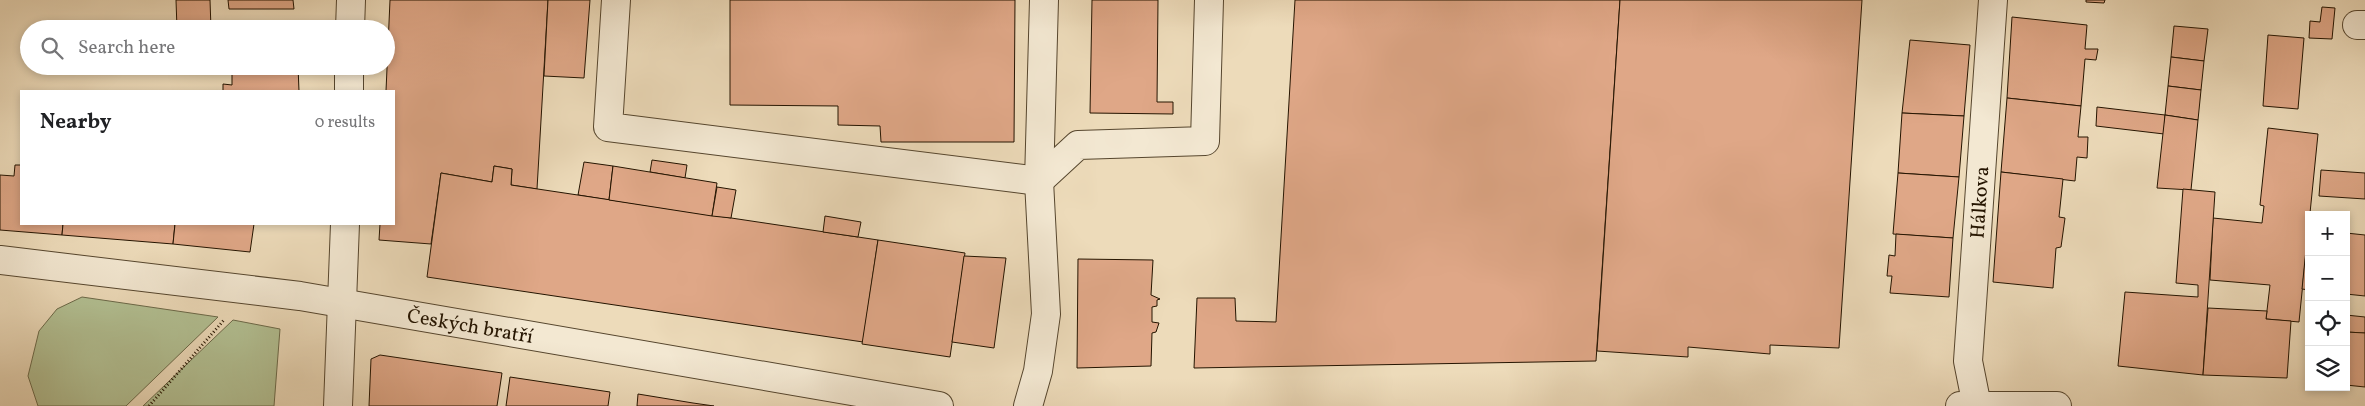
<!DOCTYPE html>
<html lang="en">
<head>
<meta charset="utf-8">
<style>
	body { margin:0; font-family:Vollkorn,serif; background:#f6f6f6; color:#202124 }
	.controls { position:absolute; right:15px; bottom:15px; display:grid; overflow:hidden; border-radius:0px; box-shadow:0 2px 8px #0003 }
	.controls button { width:45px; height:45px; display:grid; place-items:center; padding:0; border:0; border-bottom:1px solid #e0e0e0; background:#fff; color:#202124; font:25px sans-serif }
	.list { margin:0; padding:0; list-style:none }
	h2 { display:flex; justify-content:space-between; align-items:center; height:65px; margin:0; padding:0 20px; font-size:21px }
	h2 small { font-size:16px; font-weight:400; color:#757577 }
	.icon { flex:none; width:28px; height:28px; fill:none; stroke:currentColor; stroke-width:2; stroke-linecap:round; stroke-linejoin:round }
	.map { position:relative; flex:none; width:2365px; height:406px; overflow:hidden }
	.search { position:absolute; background:#fff; box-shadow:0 2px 8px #0003; left:20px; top:20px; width:375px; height:55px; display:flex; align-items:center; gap:12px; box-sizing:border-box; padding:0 18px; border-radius:28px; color:#757577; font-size:19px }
	.panel { position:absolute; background:#fff; box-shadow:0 2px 8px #0003; left:20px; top:90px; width:375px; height:135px; border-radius:0px }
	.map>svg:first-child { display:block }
	.green { fill:#b3c194; stroke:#6c6a4a }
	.building { fill:#dfa787; stroke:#241400 }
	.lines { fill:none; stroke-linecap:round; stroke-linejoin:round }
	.minor-casing { stroke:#56462e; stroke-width:30 }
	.path { stroke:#241400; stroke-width:3; stroke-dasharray:1 2.5; stroke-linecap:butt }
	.minor { stroke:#f3e8d2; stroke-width:28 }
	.labels { text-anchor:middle; stroke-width:4.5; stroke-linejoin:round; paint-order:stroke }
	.street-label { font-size:20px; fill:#241400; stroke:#f3e8d2 }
</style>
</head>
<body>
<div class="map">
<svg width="2365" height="406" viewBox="0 0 2365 406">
	<rect width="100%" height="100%" fill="#eddbba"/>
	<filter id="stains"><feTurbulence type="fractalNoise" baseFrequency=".004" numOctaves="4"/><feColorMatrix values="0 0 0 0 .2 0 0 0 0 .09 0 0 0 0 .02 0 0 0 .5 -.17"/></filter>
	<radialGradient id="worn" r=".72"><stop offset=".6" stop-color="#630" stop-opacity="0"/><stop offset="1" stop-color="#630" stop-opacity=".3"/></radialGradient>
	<g class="green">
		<path d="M 82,297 L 218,317 L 126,406 L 38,406 L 28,376 L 39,331 L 57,309 Z"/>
		<path d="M 233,320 L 280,329 L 274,406 L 143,406 Z"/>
	</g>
	<g class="building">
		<path d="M 176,0 L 210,0 L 211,29 L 177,29 Z"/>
		<path d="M 228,0 L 293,0 L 294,9 L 229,9 Z"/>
		<path d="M 390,0 L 548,0 L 537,189 L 511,185 L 512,169 L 494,166 L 492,182 L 441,173 L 431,244 L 379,240 L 380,224 L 394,224 L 394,91 L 386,91 Z"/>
		<path d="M 548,0 L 590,0 L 584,78 L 544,76 Z"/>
		<path d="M 730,0 L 1015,0 L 1014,142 L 881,142 L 880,126 L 838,125 L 838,106 L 730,105 Z"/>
		<path d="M 1092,0 L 1158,0 L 1157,102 L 1173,102 L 1173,114 L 1090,113 Z"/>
		<path d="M 1295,0 L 1620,0 L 1596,361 L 1194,368 L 1197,298 L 1235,298 L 1236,321 L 1276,322 Z"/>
		<path d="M 1620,0 L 1862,0 L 1839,348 L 1770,345 L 1770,354 L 1688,347 L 1688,357 L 1597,351 Z"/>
		<path d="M 2086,0 L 2105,0 L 2104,3 L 2086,2 Z"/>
		<path d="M 2322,7 L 2335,8 L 2332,39 L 2309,38 L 2310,21 L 2320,22 Z"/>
		<path d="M 2012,17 L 2087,25 L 2085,49 L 2098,49 L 2096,60 L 2085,59 L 2081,106 L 2007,98 Z"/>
		<path d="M 2174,26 L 2208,29 L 2204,61 L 2171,57 Z"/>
		<path d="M 2268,35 L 2304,38 L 2298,109 L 2263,106 Z"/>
		<path d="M 1910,40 L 1970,45 L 1964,116 L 1902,113 Z"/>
		<path d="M 2171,57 L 2204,61 L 2201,90 L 2168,86 Z"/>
		<path d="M 179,66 L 212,66 L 212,72 L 179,73 Z"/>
		<path d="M 232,66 L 298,66 L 299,91 L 223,91 L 223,84 L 232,85 Z"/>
		<path d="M 2168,86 L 2201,90 L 2198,120 L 2165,115 Z"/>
		<path d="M 2007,98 L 2081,106 L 2078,137 L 2088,137 L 2087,158 L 2077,157 L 2075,181 L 2001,172 Z"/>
		<path d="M 2097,107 L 2165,115 L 2164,134 L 2096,126 Z"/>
		<path d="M 1902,113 L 1964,116 L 1959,177 L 1898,173 Z"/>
		<path d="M 2165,115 L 2198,120 L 2191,190 L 2157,188 Z"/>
		<path d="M 2268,128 L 2318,134 L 2299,322 L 2266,319 L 2270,285 L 2210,280 L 2213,218 L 2262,223 L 2264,206 L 2260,205 Z"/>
		<path d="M 652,160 L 687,165 L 685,178 L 650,172 Z"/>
		<path d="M 584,162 L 613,166 L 609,200 L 578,195 Z"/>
		<path d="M 15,165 L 21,165 L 21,224 L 63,224 L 62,235 L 0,230 L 0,175 L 14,176 Z"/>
		<path d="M 494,166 L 512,169 L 511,185 L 878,240 L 863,342 L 427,277 L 441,173 L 492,182 Z"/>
		<path d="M 613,166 L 717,183 L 712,216 L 609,200 Z"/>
		<path d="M 2321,170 L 2365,173 L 2365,199 L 2319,196 Z"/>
		<path d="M 2001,172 L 2063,179 L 2059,217 L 2065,218 L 2061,247 L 2056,248 L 2053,288 L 1993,282 Z"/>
		<path d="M 1898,173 L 1959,177 L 1953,238 L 1893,234 Z"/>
		<path d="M 717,187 L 736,190 L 731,218 L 712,216 Z"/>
		<path d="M 2183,189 L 2215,192 L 2203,375 L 2118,366 L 2125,292 L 2198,297 L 2198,285 L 2176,283 Z"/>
		<path d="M 825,216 L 861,222 L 858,237 L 823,232 Z"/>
		<path d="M 63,224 L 175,224 L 173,244 L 62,235 Z"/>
		<path d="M 175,224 L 254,224 L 250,252 L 173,244 Z"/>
		<path d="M 2308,230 L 2309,230 L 2309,290 L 2302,289 Z"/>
		<path d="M 2346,233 L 2365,235 L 2365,296 L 2346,294 Z"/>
		<path d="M 1896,234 L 1953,238 L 1949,297 L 1890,293 L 1892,276 L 1887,276 L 1889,255 L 1895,256 Z"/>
		<path d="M 878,240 L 965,253 L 950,357 L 862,344 Z"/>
		<path d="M 964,256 L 1006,258 L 994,348 L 952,342 Z"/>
		<path d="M 1078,259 L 1153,260 L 1151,295 L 1160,299 L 1157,300 L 1157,306 L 1152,307 L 1152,322 L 1159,323 L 1156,332 L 1152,333 L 1151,366 L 1077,368 Z"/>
		<path d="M 2208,308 L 2267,311 L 2266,319 L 2291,321 L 2287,378 L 2203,375 Z"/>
		<path d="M 2346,315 L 2365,317 L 2365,333 L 2346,332 Z"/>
		<path d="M 2346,332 L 2365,333 L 2365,387 L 2346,385 Z"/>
		<path d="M 380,355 L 502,373 L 497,406 L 369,406 L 371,359 Z"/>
		<path d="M 510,377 L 610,392 L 608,406 L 506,406 Z"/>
		<path d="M 638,394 L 693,403 L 714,406 L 637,406 Z"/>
	</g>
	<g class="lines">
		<g class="minor-casing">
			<g id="minor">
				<path d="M 616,0 L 608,127 L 1039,181 L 1078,145 L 1205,141 L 1209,0"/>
				<path d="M 2357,25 L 2365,25"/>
				<path d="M 350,29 L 351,0"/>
				<path d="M 349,91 L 349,66"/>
				<path id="s1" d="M 0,260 L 300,296 L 939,406"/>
				<path d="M 338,406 L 345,224"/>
				<path d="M 1028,406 L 1038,371 L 1046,314 L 1039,181 L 1044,0"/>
				<path d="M 1960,406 L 2057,406"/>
				<path id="s2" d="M 1977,406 L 1968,361 L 1993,0"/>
			</g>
		</g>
		<path class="path" d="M 149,406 L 224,320"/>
		<use href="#minor" class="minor"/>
	</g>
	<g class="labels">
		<g class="street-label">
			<text dy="7" stroke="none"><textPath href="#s2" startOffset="205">Hálkova</textPath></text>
			<text dy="7" stroke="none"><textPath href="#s1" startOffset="475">Českých bratří</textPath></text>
		</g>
	</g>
	<rect width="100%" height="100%" filter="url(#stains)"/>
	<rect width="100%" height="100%" fill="url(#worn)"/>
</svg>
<div class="controls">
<button>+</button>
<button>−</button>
<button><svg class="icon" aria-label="locate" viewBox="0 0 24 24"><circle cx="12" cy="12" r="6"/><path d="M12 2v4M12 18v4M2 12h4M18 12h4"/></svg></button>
<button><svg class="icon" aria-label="layers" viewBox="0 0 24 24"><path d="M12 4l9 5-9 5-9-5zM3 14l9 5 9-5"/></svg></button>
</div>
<div class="search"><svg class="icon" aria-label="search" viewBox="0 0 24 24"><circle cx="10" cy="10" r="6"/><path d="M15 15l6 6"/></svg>Search here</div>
<section class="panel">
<h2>Nearby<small>0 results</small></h2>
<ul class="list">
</ul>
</section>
</div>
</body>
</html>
